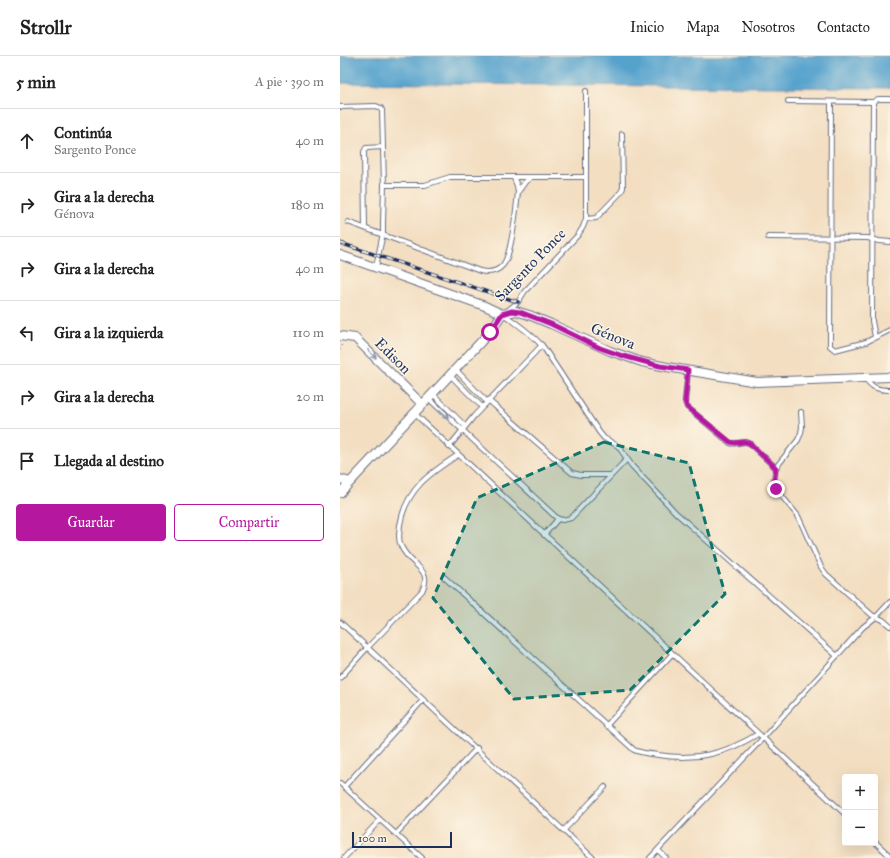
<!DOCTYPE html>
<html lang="es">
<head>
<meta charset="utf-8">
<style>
	body { margin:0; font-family:"IM FELL Great Primer",serif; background:#f6f6f6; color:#222 }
	.controls { position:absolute; right:12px; bottom:12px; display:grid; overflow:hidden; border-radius:4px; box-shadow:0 4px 16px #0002 }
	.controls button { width:36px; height:36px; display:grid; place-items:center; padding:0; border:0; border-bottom:1px solid #e0e0e0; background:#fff; color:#222; font:20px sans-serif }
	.scale { position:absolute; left:12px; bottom:10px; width:100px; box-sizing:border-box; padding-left:4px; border:2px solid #1b2f5e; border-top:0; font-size:11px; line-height:14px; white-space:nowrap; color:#1b2f5e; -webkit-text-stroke:3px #fcf5e5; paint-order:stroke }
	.stop { position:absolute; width:12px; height:12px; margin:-9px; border:3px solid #b5179e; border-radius:50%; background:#fff }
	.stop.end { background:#b5179e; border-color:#fff; box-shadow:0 1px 4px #0008 }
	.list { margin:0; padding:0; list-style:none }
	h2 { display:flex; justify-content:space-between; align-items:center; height:52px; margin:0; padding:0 16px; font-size:17px }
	h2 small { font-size:13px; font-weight:400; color:#767676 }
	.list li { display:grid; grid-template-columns:26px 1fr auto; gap:12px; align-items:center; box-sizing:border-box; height:64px; padding:0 16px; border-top:1px solid #e0e0e0 }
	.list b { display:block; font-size:15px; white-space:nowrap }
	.list p { margin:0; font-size:13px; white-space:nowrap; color:#767676 }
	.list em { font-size:13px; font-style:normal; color:#767676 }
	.actions { display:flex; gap:8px; padding:12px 16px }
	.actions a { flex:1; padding:9px 0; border:1px solid #b5179e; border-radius:4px; text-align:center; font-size:14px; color:#b5179e }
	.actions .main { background:#b5179e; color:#fff }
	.icon { flex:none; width:22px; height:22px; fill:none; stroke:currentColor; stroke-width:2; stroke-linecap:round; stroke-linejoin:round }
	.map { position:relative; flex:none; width:550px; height:802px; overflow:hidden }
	header { display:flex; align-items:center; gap:24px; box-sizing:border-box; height:56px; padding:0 20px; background:#fff; border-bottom:1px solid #e0e0e0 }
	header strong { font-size:19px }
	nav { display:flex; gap:22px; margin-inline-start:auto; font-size:14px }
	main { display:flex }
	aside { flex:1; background:#fff }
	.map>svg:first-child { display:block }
	.water { fill:#54a2cd; stroke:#386896 }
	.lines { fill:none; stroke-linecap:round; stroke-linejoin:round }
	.service-casing { stroke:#676c81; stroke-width:6 }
	.minor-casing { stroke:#676c81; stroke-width:10 }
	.path { stroke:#676c81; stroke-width:1; stroke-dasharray:1 3; stroke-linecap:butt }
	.service { stroke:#fff; stroke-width:4 }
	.minor { stroke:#fff; stroke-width:8 }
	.rail-casing { stroke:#1b2f5e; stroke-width:3.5 }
	.rail { stroke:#fcf5e5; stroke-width:2; stroke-dasharray:6; stroke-linecap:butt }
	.oneway { stroke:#8d97ae }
	.route { stroke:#b5179e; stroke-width:5 }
	.marked { fill:#0f766e; fill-opacity:0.2; stroke:#0f766e; stroke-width:3; stroke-dasharray:8 5; stroke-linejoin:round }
	.labels { text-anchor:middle; stroke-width:3; stroke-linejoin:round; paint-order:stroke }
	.street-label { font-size:15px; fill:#1b2f5e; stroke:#fcf5e5 }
</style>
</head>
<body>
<header>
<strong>Strollr</strong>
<nav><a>Inicio</a><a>Mapa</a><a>Nosotros</a><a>Contacto</a></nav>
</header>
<main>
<aside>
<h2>5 min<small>A pie · 390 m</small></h2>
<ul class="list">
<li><svg class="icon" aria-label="ahead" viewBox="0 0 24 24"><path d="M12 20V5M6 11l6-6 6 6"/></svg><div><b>Continúa</b><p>Sargento Ponce</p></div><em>40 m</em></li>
<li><svg class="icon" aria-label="right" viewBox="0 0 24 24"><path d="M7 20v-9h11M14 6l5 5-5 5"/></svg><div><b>Gira a la derecha</b><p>Génova</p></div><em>180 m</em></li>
<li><svg class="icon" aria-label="right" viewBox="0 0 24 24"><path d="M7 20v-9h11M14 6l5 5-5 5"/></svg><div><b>Gira a la derecha</b></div><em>40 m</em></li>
<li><svg class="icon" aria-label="left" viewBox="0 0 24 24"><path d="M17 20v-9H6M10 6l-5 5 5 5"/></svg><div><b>Gira a la izquierda</b></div><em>110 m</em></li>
<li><svg class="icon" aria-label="right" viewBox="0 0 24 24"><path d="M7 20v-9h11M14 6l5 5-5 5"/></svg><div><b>Gira a la derecha</b></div><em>20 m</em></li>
<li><svg class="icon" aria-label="arrive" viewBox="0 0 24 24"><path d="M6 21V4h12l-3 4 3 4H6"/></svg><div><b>Llegada al destino</b></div></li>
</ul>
<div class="actions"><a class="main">Guardar</a><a>Compartir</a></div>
</aside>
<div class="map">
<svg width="550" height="802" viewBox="0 0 550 802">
	<rect width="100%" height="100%" fill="#fcf5e5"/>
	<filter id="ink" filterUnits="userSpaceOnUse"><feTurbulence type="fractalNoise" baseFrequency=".025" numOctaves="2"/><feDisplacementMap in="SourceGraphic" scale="8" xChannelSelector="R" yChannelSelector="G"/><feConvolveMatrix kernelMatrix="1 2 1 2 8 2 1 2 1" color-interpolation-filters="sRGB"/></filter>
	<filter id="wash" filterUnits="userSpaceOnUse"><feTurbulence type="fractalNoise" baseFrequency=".012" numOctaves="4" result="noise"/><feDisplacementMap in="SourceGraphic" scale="16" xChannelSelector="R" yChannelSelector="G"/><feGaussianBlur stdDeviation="0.9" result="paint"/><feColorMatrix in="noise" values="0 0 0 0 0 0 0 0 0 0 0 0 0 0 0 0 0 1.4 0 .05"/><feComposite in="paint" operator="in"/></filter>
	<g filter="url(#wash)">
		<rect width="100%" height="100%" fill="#f3dec1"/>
		<path class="water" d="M 0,0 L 550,0 L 550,32 L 0,27 Z"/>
	</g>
	<g filter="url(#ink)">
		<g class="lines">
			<g class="service-casing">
				<g id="service">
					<path d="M 448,45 L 533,46 L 538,43 L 550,43"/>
					<path d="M 491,46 L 490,290 L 495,294 L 526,286 L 550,274"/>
					<path d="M 533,46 L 532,265 L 535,281"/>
					<path d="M 0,51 L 36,50 L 41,52 L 42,54 L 44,129 L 43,167 L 43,177 L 36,211"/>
					<path d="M 44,129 L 85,129 L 110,121 L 246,121"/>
					<path d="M 178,136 L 185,126 L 190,122"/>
					<path d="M 246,163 L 256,162 L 281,136 L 283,132 L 282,78"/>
					<path d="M 8,166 L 140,215 C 148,217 156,217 163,209 C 172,198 176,153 178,137 L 177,130 L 174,122"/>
					<path d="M 25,172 L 24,96 L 26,92 L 43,91"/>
					<path d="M 428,181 L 528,182 L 539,185 L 550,186"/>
					<path d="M 167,255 L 178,246 L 185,235 L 238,179 L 243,171 L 246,163 L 246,35"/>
					<path d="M 163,258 C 178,268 192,278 204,292 L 259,376 L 264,382 L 278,390 L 281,394 L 292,410 L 336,457 L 497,600"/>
					<path d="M 115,313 L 147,346"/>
					<path d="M 348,314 L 345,345 L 347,351 L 390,387 C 397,389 403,384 409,387 L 436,412"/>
					<path d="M 110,319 L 142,351"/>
					<path d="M 525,322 C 532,332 538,334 550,334"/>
					<path d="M 93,338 L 125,370"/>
					<path d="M 88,342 L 218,463 L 223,464 L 231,462 L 287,403"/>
					<path d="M 148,344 L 232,417 L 241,419 L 271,419"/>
					<path d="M 461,356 L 462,371 L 461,377 L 458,384 L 437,410 L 435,416 L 434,426 L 436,433 L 458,460 L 481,511 L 486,518 L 532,559 L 543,564 L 550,570"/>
					<path d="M 74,357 L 505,758"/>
					<path d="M 109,391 L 134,360 L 202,289"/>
					<path d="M 204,479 L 218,463"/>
					<path d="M 104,521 L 294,694 C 301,697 310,698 318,699 C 356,705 385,698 418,678"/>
					<path d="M 0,566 L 253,802"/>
					<path d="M 0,622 L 28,591 L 82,535 C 94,512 70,511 61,490 C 58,484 59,477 60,469 C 66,433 90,417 118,399"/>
					<path d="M 266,670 L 332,598"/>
					<path d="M 0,727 L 82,802"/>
					<path d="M 4,731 L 83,644"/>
					<path d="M 224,774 L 265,731"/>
					<path d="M 56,778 L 137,692"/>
					<path d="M 535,786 L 550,800"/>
					<path d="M 318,794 L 326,802"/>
					<path d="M 4,802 L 40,764"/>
					<path d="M 310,802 L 423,682 L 523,571 L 536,561 L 550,546"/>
				</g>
			</g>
			<g class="minor-casing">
				<g id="minor">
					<path d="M 0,199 L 145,250 L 162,258 L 176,255 L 189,259 L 211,268 L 270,295 L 302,306 L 327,311 L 417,326 L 550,321"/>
					<path d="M 0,280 L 15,282 L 82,348"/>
					<path d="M 0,423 L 10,426"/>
					<path d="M 0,437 L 150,276 L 162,258"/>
				</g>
			</g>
			<path class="path" d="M 0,294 L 2,289"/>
			<use href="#service" class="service"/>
			<use href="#minor" class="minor"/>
			<g class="rail-casing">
				<path id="rail" d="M 0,187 L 178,246"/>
			</g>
			<use href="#rail" class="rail"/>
		</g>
		<defs><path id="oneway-shaft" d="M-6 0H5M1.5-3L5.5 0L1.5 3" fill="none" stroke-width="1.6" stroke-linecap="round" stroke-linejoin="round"/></defs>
		<g class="oneway">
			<use href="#oneway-shaft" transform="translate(32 298) rotate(45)"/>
			<use href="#oneway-shaft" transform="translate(104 358) rotate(43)"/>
		</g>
	</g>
	<g class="lines" filter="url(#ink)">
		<path class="route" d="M 150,276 L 162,258 L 172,255 L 180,256 L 211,268 L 260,292 L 283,300 L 320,310 L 348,314 L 345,345 L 347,351 L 390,386 C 397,389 403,384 409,387 L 436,412 L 434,426 L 436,433"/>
	</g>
	<path class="marked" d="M 264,386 L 349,407 L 385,538 L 290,634 L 174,643 L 93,542 L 137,442 Z"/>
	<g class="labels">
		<g class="street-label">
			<text transform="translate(190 209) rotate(-46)" y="5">Sargento Ponce</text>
			<text transform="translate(273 280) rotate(22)" y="5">Génova</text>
			<text transform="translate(53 300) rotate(45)" y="5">Edison</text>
		</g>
	</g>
</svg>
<div class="controls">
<button>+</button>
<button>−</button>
</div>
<div class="scale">100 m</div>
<div class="stop" style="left:150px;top:276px"></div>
<div class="stop end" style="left:436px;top:433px"></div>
</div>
</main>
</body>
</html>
